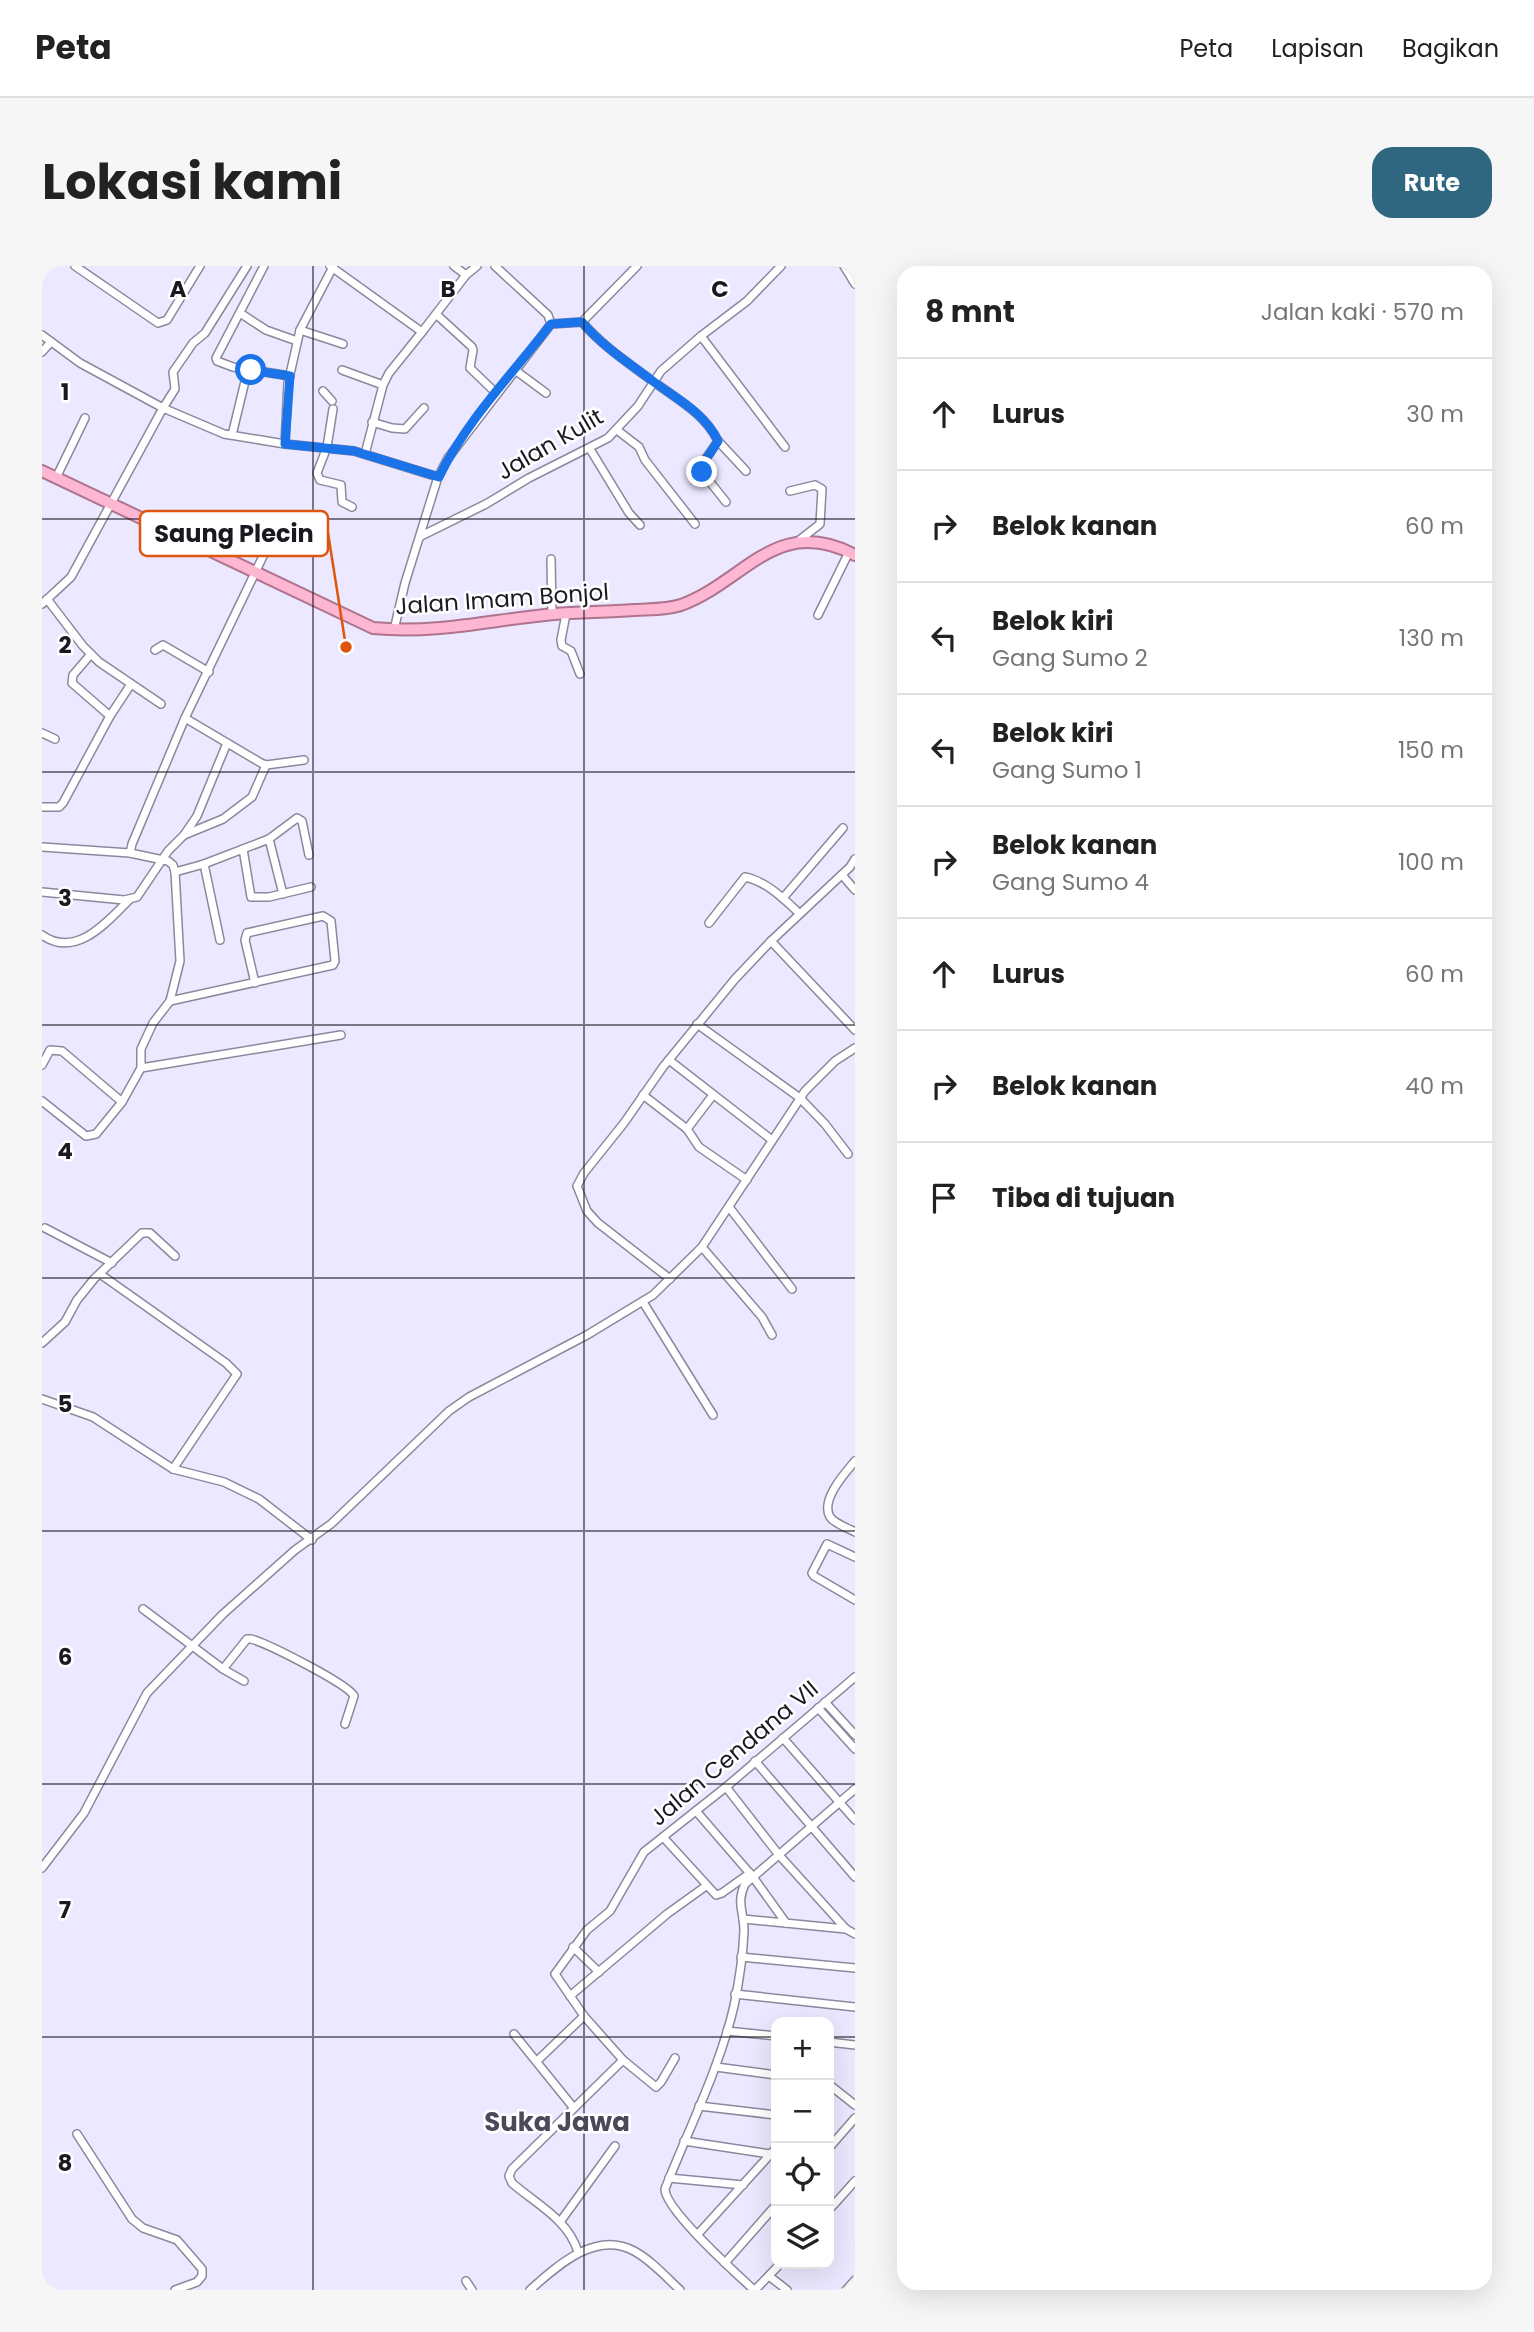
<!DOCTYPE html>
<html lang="id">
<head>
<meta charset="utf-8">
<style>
	body { margin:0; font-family:Poppins,sans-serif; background:#f6f6f6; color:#222 }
	.controls { position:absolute; right:21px; bottom:21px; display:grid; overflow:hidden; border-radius:14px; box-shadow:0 7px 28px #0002 }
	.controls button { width:63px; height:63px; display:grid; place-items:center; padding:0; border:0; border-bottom:2px solid #e0e0e0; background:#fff; color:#222; font:35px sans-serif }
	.stop { position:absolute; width:21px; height:21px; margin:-16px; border:5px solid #1a73e8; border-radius:50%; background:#fff }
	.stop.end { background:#1a73e8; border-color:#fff; box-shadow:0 2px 7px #0008 }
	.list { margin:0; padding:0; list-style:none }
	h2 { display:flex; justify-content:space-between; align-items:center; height:91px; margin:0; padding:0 28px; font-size:30px }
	h2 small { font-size:23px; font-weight:400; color:#767676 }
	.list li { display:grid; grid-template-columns:46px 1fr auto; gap:21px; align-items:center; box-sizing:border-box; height:112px; padding:0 28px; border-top:2px solid #e0e0e0 }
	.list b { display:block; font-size:26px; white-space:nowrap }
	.list p { margin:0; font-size:23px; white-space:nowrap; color:#767676 }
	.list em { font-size:23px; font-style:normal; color:#767676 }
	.icon { flex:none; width:38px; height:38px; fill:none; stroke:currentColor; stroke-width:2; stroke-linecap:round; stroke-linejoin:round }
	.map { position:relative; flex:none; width:813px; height:2024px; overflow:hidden; border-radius:21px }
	header { display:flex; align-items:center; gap:42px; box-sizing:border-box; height:98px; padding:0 35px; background:#fff; border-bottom:2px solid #e0e0e0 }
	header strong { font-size:33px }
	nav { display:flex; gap:38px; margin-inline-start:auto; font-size:24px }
	.intro { display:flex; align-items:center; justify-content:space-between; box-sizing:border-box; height:168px; padding:0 42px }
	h1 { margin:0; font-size:49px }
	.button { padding:18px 32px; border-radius:21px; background:#2f6781; color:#fff; font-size:24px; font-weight:700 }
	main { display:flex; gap:42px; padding:0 42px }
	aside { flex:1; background:#fff; border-radius:21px; box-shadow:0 7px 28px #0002 }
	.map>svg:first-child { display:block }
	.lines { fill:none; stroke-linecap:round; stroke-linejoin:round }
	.minor-casing { stroke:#8b889c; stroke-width:10 }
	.trunk-casing { stroke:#ae748d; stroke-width:14 }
	.minor { stroke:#fff; stroke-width:7 }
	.trunk { stroke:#feb7d3; stroke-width:10 }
	.route { stroke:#1a73e8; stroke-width:9 }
	.grid { fill:none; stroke:#1a1820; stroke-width:2; stroke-opacity:0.55 }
	.labels { text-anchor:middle; stroke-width:5; stroke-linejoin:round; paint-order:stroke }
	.street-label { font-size:23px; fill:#1a1820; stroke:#fff }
	.quarter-label { font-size:26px; font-weight:bold; fill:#4b485a; stroke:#fff }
	.grid-label { font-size:23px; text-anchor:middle; font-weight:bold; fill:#1a1820; stroke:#fff; stroke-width:5; stroke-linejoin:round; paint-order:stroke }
	.leader { fill:none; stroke:#de560d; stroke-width:2.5 }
	.callout-dot { fill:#de560d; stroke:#fff; stroke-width:2.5 }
	.callout { fill:#fff; stroke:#de560d; stroke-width:2.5 }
	.callout-label { font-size:24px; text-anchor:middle; font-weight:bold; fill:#1a1820 }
</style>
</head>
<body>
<header>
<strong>Peta</strong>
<nav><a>Peta</a><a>Lapisan</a><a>Bagikan</a></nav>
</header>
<div class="intro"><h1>Lokasi kami</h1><a class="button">Rute</a></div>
<main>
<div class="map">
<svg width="813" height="2024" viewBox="0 0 813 2024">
	<rect width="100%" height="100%" fill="#ece8ff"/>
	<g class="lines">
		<g class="minor-casing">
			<g id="minor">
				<path d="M 33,0 L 116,57 L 125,54 L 158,0"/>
				<path d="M 222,0 L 174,92 L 175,95 L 191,101 L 248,110"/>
				<path d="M 288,0 L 380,66 L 424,9 L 435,0"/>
				<path d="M 412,0 L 424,9"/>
				<path d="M 453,0 L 506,49 L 509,58"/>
				<path d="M 802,0 L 813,18"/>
				<path d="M 198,47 L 224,64 L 255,75"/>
				<path d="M 395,49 L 430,81 L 431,84 L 428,102 L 454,127"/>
				<path d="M 540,56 C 558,78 589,99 612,116 C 635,133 663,148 676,175 L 658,201 L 660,206 L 684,236"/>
				<path d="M 258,64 L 301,78"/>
				<path d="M 0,69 L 38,97 L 121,142 L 133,123 L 131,106 L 151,77 L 163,67 L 205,0"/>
				<path d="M 659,70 L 743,181"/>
				<path d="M 0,86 L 9,76"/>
				<path d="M 300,104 L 341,119 L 323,188"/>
				<path d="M 473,104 L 504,127"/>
				<path d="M 341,119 L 347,107 L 380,66"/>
				<path d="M 281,125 L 290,135"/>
				<path d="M 291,143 L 285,181 L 275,207 L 278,214 L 299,219 L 300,236 L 310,241"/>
				<path d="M 330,156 L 350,162 L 363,163 L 382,142"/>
				<path d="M 575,164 L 597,181 L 603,194 L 653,258"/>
				<path d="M 190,169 L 206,103"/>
				<path d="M 676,175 L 704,205"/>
				<path d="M 243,178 L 246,117 L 258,64 L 291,1"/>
				<path d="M 548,183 L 587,247 L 598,259"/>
				<path d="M 14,212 L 43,152"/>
				<path d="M 748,225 L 773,219 L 780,223 L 778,258 L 755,276"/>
				<path d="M 379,270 L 444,238 L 487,212 L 566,172 L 596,140 L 619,105 L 659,70 L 705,35 L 739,0"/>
				<path d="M 509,293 L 510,348"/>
				<path d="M 5,333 L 41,380 L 57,396 L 119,438"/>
				<path d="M 0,338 L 29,311 L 121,142 L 182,168 L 243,178 L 312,185 L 396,211"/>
				<path d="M 524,348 L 519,374 L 520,380 L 529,385 L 538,408"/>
				<path d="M 776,349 L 807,286"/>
				<path d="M 352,364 L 363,317 L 396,211 L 406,192 L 509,58 L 540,56 L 595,0"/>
				<path d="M 113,384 L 121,379 L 167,406"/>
				<path d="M 49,388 L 31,409 L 30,417 L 68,450"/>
				<path d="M 143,452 L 219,497 L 224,499 L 262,494"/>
				<path d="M 0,467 L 13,473"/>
				<path d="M 0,541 L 17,541 L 21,537 L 68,450 L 89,418"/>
				<path d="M 142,569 L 181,553 L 210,531 L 224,499"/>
				<path d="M 227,573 L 241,628"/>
				<path d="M 0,581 L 88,587"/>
				<path d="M 201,583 L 209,631 L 227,631 L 269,621"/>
				<path d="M 162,598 L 178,674"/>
				<path d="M 133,606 L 131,599 L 126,595 L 88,587 L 90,578 L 143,452 L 237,257"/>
				<path d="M 133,606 L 138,695 L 128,735 L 111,757 L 99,783 L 99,802 L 299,769"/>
				<path d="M 133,606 L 162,598 L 227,573 L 255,552 L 260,555 L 267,589"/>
				<path d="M 800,609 L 813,624"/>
				<path d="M 0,626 L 82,634 L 95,631 L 126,585 L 142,569 L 155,550 L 185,477"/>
				<path d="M 741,632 L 801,562"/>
				<path d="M 667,657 L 703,611 C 724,615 742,633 757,647"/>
				<path d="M 0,669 C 34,693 65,656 87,634"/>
				<path d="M 729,675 L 813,764"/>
				<path d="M 128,735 L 291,699 L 293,695 L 289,655 L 281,650 L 205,667 L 203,674 L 213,717"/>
				<path d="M 655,758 L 758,832 L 783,858 L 806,888"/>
				<path d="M 627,794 L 730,874"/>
				<path d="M 0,799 L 8,784 L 20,785 L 80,836"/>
				<path d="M 601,829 L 645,863 L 657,881 L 705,914"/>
				<path d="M 0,835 L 44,870 L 54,868 L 80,836 L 99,802"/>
				<path d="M 645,863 L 671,829"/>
				<path d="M 687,941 L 750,1023"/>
				<path d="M 3,962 L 70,997"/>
				<path d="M 660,981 L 720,1051 L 730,1069"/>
				<path d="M 58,1008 L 184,1097 L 195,1108 L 131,1203"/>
				<path d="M 628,1013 L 556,957 L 545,945 L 535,920 L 542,907 L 582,857 L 621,801 L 693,713 L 729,675 L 808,601 L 813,593"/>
				<path d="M 601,1036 L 671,1149"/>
				<path d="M 0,1077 L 23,1056 L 35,1034 L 52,1013 L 100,967 L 108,967 L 133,990"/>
				<path d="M 0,1133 L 51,1151 L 131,1203 L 182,1216 L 217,1233 L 270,1274"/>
				<path d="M 813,1195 C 803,1207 778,1234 788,1251 C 793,1258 806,1262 813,1266"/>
				<path d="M 813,1291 L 785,1278 L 770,1307 L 772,1310 L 813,1334"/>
				<path d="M 101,1343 L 181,1403 L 205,1373 L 209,1373 C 225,1377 306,1418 312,1430 L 303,1458"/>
				<path d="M 181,1403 L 202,1415"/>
				<path d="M 783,1436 L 813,1469"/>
				<path d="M 776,1442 L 813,1483"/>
				<path d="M 741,1472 L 813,1554"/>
				<path d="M 713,1495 L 813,1611"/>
				<path d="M 684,1521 L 737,1589 L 804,1663 L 813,1668"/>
				<path d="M 654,1545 L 711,1611 L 744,1657"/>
				<path d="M 621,1571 L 674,1629 L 680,1627 L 708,1607"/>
				<path d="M 0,1602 L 42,1547 L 105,1427 L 181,1348 L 253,1284 L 289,1258 L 407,1145 L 427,1131 L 545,1069 L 611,1029 L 660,981 L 763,825 L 793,795 L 813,782"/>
				<path d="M 701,1653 L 804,1663"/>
				<path d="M 531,1681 L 557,1706"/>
				<path d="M 699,1691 L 813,1702"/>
				<path d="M 693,1728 L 813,1741"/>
				<path d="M 528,1730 L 625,1648 L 664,1620"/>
				<path d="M 542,1750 L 513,1708 L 545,1664 L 568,1645 L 602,1586 L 684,1521 L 813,1411"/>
				<path d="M 685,1765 L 734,1770"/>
				<path d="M 472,1768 L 531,1841"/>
				<path d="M 787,1776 L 813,1779"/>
				<path d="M 495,1795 L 542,1750 L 581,1794"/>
				<path d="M 674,1801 L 734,1809"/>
				<path d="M 787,1823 L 789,1820 L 813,1839"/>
				<path d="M 657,1840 L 734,1849"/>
				<path d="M 35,1868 L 90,1953 L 101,1962 L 135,1974 L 160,2003 L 160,2010 L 155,2016 L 133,2024"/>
				<path d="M 642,1875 L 728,1888"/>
				<path d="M 787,1882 L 813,1852"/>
				<path d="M 627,1912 L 701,1919"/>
				<path d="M 787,1944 L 813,1915"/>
				<path d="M 518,1956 L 573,1880"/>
				<path d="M 656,1968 L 734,1882"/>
				<path d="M 536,1986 C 526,1953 494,1938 470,1917 L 467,1910 L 470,1903 L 581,1794 L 614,1821 L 619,1816 L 633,1792"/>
				<path d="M 683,1997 L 734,1939"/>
				<path d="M 727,2010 L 745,2024"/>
				<path d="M 424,2015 L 430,2024"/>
				<path d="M 488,2024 C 515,2000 554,1964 592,1985 C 609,1994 624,2011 638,2024"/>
				<path d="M 712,2024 C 694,2007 623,1944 623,1923 C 647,1862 677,1804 692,1740 C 697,1716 701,1689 702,1665 C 702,1645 694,1637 703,1618 L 813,1523"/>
				<path d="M 713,2024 L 738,1998"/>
				<path d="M 804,2024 L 813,2014"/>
			</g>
		</g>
		<g class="trunk-casing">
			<path id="trunk" d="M 0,205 L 331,362 C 396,368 448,354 512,348 C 538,346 565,346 592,344 C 608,343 624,344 639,339 C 704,315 734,248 813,289"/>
		</g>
		<use href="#minor" class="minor"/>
		<use href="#trunk" class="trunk"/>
	</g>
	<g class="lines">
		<path class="route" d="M 209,104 L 248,110 L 243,178 L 312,185 L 397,211 C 424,155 471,107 509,58 L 540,56 C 559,79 588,98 612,116 C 635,133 663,147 676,175 L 659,201 L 660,206"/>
	</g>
	<path class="grid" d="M 271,0 L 271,2024M 542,0 L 542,2024M 0,253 L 813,253M 0,506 L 813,506M 0,759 L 813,759M 0,1012 L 813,1012M 0,1265 L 813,1265M 0,1518 L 813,1518M 0,1771 L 734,1771M 787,1771 L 813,1771"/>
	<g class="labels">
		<g class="street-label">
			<text transform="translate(508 178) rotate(-30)" y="8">Jalan Kulit</text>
			<text transform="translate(460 333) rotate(-4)" y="8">Jalan Imam Bonjol</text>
			<text transform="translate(692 1487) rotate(-40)" y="8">Jalan Cendana VII</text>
		</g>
		<g class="quarter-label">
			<text x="515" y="1865">Suka Jawa</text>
		</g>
	</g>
	<g class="grid-label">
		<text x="136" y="31">A</text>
		<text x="406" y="31">B</text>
		<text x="678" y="31">C</text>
		<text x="23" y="134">1</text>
		<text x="23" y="387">2</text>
		<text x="23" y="640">3</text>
		<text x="23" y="893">4</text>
		<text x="23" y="1146">5</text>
		<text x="23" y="1399">6</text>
		<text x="23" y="1652">7</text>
		<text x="23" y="1905">8</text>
	</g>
	<path class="leader" d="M304 381L286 267"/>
	<circle class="callout-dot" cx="304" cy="381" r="7"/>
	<rect class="callout" x="98" y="245" width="188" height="45" rx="7"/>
	<g class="callout-label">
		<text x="192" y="276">Saung Plecin</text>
	</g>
</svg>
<div class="controls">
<button>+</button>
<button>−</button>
<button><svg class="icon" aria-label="locate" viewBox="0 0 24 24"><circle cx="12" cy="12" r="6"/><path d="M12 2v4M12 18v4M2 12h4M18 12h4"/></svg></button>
<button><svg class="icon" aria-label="layers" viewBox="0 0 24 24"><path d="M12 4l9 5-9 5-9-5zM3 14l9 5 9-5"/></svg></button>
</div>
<div class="stop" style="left:209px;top:104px"></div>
<div class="stop end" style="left:660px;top:206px"></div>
</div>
<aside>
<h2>8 mnt<small>Jalan kaki · 570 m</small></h2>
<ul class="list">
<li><svg class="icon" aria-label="ahead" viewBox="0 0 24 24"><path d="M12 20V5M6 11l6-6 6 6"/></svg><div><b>Lurus</b></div><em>30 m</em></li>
<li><svg class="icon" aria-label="right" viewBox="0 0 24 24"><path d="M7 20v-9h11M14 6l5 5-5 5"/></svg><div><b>Belok kanan</b></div><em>60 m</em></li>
<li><svg class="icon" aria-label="left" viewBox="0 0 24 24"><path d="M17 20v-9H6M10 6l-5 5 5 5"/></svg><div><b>Belok kiri</b><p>Gang Sumo 2</p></div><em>130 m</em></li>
<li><svg class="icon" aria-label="left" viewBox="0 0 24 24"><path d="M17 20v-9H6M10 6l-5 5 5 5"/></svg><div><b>Belok kiri</b><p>Gang Sumo 1</p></div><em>150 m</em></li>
<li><svg class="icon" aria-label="right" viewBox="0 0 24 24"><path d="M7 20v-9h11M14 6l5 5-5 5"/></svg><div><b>Belok kanan</b><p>Gang Sumo 4</p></div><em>100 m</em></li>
<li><svg class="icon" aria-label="ahead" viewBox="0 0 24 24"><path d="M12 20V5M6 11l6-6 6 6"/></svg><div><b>Lurus</b></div><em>60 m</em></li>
<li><svg class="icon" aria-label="right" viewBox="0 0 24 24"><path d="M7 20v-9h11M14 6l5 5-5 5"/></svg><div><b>Belok kanan</b></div><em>40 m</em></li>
<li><svg class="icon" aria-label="arrive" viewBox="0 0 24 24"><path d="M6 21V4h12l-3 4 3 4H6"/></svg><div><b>Tiba di tujuan</b></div></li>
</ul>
</aside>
</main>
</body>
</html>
